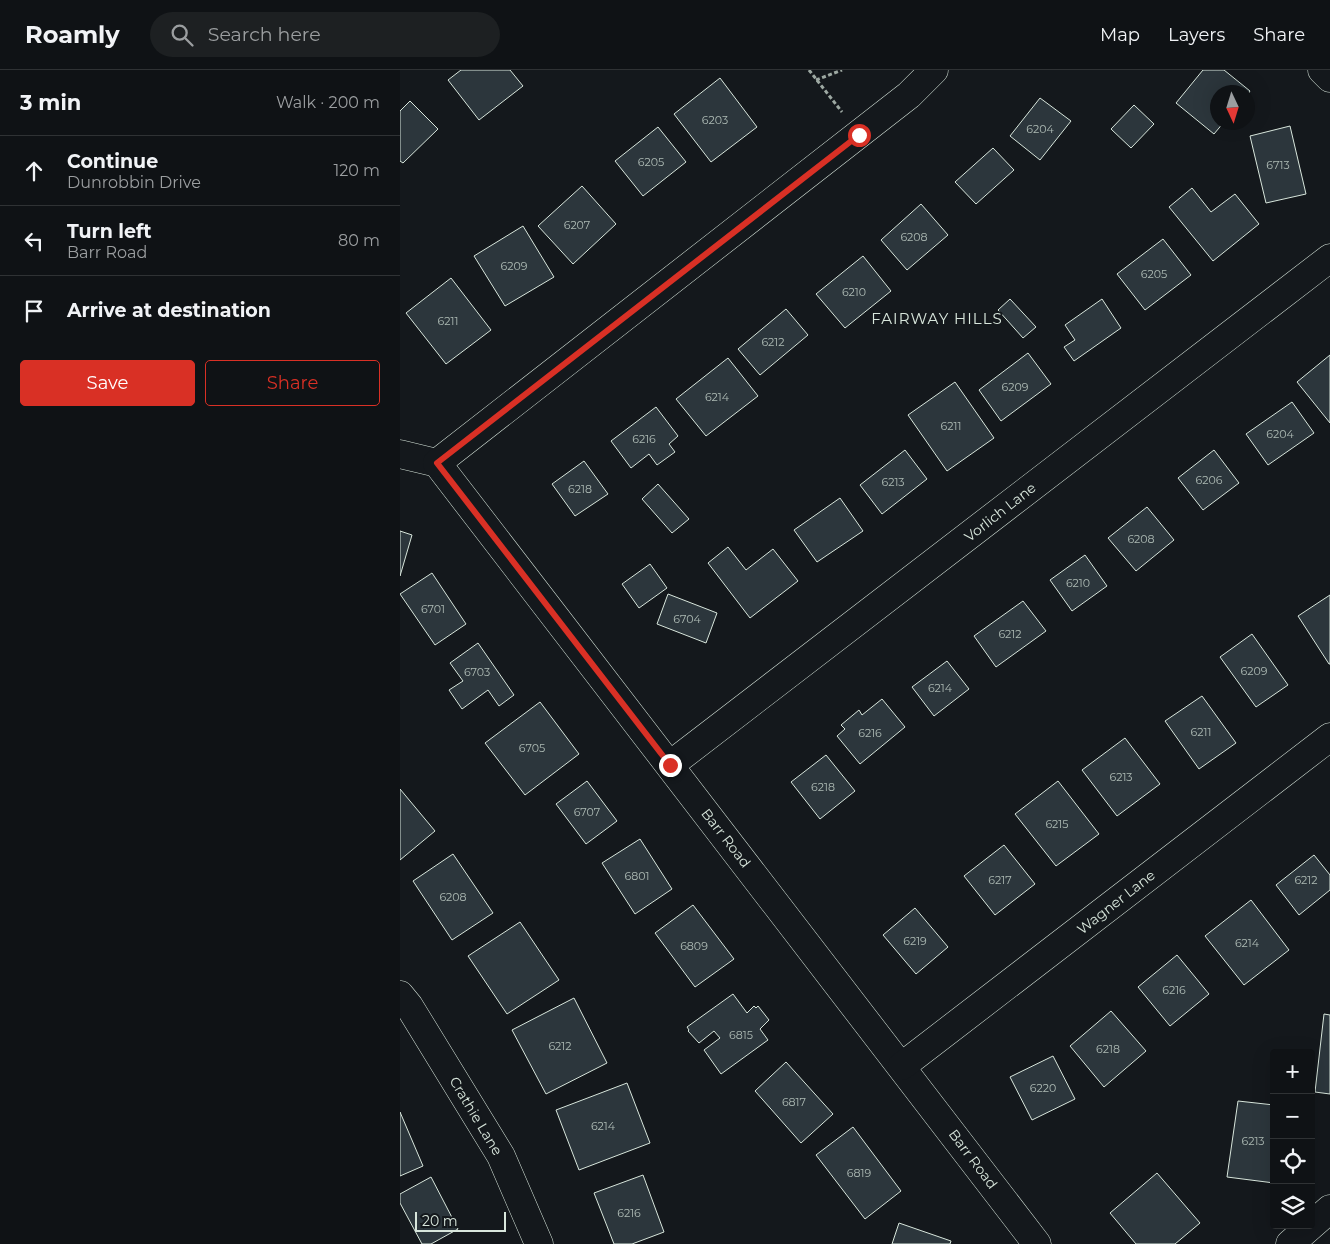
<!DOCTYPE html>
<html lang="en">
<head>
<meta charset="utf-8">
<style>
	body { margin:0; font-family:Montserrat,sans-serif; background:#1d2022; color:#f1f3f6 }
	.controls { position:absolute; right:15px; bottom:15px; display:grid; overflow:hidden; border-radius:5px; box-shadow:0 5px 20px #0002 }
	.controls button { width:45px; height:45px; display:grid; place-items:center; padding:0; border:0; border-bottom:1px solid #2f3234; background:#0f1215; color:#f1f3f6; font:25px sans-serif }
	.compass { position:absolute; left:810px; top:15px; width:45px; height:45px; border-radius:50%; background:#0f1215; box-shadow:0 5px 20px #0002; rotate:176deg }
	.scale { position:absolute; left:15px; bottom:12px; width:91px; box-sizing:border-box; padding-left:5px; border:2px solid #d8e6dc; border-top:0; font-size:14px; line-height:18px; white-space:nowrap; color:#d8e6dc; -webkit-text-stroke:4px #14181c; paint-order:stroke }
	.stop { position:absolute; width:15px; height:15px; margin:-11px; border:4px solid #d93025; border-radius:50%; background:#fff }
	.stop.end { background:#d93025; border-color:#fff; box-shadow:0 1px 5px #0008 }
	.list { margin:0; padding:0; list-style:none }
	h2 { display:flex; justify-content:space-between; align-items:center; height:65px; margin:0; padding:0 20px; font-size:21px }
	h2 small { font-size:16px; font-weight:400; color:#9b9ea0 }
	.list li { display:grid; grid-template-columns:32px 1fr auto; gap:15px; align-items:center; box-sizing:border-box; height:70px; padding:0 20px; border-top:1px solid #2f3234 }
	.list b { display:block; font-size:19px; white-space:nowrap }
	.list p { margin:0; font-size:16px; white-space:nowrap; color:#9b9ea0 }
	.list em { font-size:16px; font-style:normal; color:#9b9ea0 }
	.actions { display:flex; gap:10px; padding:15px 20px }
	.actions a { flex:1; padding:11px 0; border:1px solid #d93025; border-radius:5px; text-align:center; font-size:18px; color:#d93025 }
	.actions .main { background:#d93025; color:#fff }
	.icon { flex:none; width:28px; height:28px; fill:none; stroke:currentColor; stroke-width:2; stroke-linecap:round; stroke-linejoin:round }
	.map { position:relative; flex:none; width:930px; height:1174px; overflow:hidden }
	header { display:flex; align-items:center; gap:30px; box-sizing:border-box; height:70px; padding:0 25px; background:#0f1215; border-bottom:1px solid #2f3234 }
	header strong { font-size:24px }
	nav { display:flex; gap:28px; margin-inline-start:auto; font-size:18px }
	.search { width:350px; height:45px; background:#1d2022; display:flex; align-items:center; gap:12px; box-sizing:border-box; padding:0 18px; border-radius:28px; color:#9b9ea0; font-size:19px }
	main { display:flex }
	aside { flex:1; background:#0f1215 }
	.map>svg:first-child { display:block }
	.building { fill:#2c363c; stroke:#d8e6dc }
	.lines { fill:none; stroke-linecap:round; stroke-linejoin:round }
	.minor-casing { stroke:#d8e6dc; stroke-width:29 }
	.path { stroke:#9da8a2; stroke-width:3; stroke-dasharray:4 2.5; stroke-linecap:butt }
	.minor { stroke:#14181c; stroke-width:28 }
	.route { stroke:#d93025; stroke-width:6 }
	.labels { text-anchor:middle; stroke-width:4; stroke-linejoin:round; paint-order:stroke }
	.number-label { font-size:11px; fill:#adbab4 }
	.street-label { font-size:14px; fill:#d8e6dc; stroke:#14181c }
	.neighbourhood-label { font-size:15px; letter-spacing:1px; fill:#d8e6dc; stroke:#14181c }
</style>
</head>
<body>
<header>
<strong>Roamly</strong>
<div class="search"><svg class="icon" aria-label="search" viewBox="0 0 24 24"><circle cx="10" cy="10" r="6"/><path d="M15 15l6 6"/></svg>Search here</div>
<nav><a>Map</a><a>Layers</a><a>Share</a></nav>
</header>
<main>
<aside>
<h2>3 min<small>Walk · 200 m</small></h2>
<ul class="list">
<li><svg class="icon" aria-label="ahead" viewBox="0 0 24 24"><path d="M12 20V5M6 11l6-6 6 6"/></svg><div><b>Continue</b><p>Dunrobbin Drive</p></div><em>120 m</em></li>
<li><svg class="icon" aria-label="left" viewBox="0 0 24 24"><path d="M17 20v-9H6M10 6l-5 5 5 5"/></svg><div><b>Turn left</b><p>Barr Road</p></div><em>80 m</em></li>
<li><svg class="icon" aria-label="arrive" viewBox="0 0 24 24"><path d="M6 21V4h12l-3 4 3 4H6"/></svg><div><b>Arrive at destination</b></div></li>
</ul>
<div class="actions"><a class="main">Save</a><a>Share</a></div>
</aside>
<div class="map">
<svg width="930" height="1174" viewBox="0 0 930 1174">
	<rect width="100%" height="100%" fill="#14181c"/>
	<g class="building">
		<path d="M 61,0 L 110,0 L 123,16 L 79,50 L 48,10 Z"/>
		<path d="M 803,0 L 824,0 L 850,21 L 848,24 L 848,22 L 818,22 L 818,52 L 824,52 L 814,64 L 776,33 Z"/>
		<path d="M 320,8 L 357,57 L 311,92 L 274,44 Z"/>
		<path d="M 640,28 L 671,51 L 640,90 L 610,66 Z"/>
		<path d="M 10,31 L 38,59 L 3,93 L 0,91 L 0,41 Z"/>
		<path d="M 734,35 L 754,54 L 731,78 L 711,59 Z"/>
		<path d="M 890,56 L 906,124 L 866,133 L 850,66 Z"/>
		<path d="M 258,57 L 286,92 L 243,126 L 215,91 Z"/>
		<path d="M 593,78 L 614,100 L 576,134 L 555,112 Z"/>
		<path d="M 182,116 L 216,154 L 173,194 L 138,156 Z"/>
		<path d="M 792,118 L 811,142 L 835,124 L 859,154 L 813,191 L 769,137 Z"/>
		<path d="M 521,134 L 548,165 L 507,200 L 481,170 Z"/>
		<path d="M 123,156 L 154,207 L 105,236 L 74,186 Z"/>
		<path d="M 763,169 L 791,205 L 745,240 L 717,204 Z"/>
		<path d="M 463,186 L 491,221 L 445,258 L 416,224 Z"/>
		<path d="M 51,208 L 91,260 L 46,294 L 6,243 Z"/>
		<path d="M 610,229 L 636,257 L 623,268 L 598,240 Z"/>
		<path d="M 702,229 L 721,258 L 674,291 L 664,277 L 675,270 L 665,255 Z"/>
		<path d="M 386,239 L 408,265 L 360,305 L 338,279 Z"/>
		<path d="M 628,283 L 651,314 L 601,351 L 579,320 Z"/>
		<path d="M 930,285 L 930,353 L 897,312 Z"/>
		<path d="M 328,288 L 358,326 L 306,366 L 276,329 Z"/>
		<path d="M 555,312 L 594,368 L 547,401 L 508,345 Z"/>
		<path d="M 892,332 L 914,363 L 868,395 L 846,364 Z"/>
		<path d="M 256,337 L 278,366 L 269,374 L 275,382 L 257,395 L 249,384 L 231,398 L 211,371 Z"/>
		<path d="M 505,380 L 527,409 L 482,444 L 460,415 Z"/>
		<path d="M 814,380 L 839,413 L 803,440 L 778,408 Z"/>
		<path d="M 184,391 L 208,424 L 175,446 L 152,414 Z"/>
		<path d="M 258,414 L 289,449 L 272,463 L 242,429 Z"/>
		<path d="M 440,428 L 463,461 L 417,492 L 394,460 Z"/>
		<path d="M 747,437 L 774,470 L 736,501 L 708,468 Z"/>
		<path d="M 0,461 L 12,465 L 0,506 Z"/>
		<path d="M 328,477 L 346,500 L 373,479 L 398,511 L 350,548 L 308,493 Z"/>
		<path d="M 685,485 L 707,516 L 672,541 L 650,510 Z"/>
		<path d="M 250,494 L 267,518 L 239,538 L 222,514 Z"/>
		<path d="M 32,503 L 66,554 L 35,575 L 0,524 Z"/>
		<path d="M 268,524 L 317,543 L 306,573 L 257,554 Z"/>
		<path d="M 930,525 L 930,594 L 929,594 L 898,546 Z"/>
		<path d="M 623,531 L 646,561 L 596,597 L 574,566 Z"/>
		<path d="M 852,564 L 888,615 L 856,637 L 820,587 Z"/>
		<path d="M 78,573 L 114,625 L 99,636 L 88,620 L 62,639 L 49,620 L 63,611 L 50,593 Z"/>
		<path d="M 547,591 L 569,619 L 534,646 L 512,617 Z"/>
		<path d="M 802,626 L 836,673 L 799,699 L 765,651 Z"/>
		<path d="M 482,629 L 505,657 L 460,694 L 437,666 L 445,659 L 441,655 L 459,640 L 462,645 Z"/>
		<path d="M 140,632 L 179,684 L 125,725 L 85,673 Z"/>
		<path d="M 725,668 L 760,714 L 717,746 L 682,700 Z"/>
		<path d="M 426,685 L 455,721 L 420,749 L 391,712 Z"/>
		<path d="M 187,711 L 217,751 L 186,774 L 156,734 Z"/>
		<path d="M 658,711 L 699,764 L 656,796 L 615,744 Z"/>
		<path d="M 0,719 L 35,761 L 0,790 Z"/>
		<path d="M 240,769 L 272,819 L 235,844 L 202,793 Z"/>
		<path d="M 604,775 L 635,814 L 595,845 L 564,806 Z"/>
		<path d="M 53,784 L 93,843 L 52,870 L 13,811 Z"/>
		<path d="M 914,785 L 930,805 L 930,820 L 899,845 L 876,815 Z"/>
		<path d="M 851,830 L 889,880 L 844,915 L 805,866 Z"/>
		<path d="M 293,835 L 334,889 L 295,917 L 255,863 Z"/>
		<path d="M 515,838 L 548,877 L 516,904 L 483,865 Z"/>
		<path d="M 120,852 L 159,910 L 107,944 L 68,886 Z"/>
		<path d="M 777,885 L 809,924 L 770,956 L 738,917 Z"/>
		<path d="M 333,924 L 347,943 L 354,936 L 356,938 L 358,936 L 369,950 L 360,959 L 368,970 L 321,1004 L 304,980 L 320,968 L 314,961 L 299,973 L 288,961 L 289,960 L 287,957 Z"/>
		<path d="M 174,928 L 207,993 L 146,1024 L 112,960 Z"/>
		<path d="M 711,941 L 746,981 L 704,1017 L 670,976 Z"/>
		<path d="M 924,944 L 930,945 L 930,1024 L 915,1022 Z"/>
		<path d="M 653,986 L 675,1029 L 632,1050 L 610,1007 Z"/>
		<path d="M 386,992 L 433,1044 L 401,1073 L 355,1021 Z"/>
		<path d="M 227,1013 L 250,1073 L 179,1100 L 156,1040 Z"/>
		<path d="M 838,1031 L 874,1035 L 874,1113 L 827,1107 Z"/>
		<path d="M 0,1042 L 23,1096 L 0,1106 Z"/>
		<path d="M 453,1057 L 501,1121 L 465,1149 L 416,1085 Z"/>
		<path d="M 757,1103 L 800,1153 L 775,1174 L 736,1174 L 710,1143 Z"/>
		<path d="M 243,1105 L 264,1162 L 232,1174 L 214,1174 L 194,1123 Z"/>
		<path d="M 31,1107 L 58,1159 L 31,1174 L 22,1174 L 0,1133 L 0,1124 Z"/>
		<path d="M 499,1153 L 551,1171 L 550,1174 L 492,1174 Z"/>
	</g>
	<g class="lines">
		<g class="minor-casing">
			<g id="minor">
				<path d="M 922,0 L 930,8"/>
				<path d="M 0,384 L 37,393 L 637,1174"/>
				<path d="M 37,393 L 509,25 L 534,0"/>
				<path d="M 270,695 L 930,188"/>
				<path d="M 0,925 L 9,936 L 101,1086 L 139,1174"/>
				<path d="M 502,996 L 930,667"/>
				<path d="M 890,1174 L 930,1139"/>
			</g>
		</g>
		<g class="path">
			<path d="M 409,0 L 442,42"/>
			<path d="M 416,10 L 442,0"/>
		</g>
		<use href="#minor" class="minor"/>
	</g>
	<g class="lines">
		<path class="route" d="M 270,695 L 37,393 L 459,65"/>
	</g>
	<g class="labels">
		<g class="number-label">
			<text x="315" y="54">6203</text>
			<text x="640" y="63">6204</text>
			<text x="251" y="96">6205</text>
			<text x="878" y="99">6713</text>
			<text x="177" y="159">6207</text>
			<text x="514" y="171">6208</text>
			<text x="114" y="200">6209</text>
			<text x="754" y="208">6205</text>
			<text x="454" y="226">6210</text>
			<text x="48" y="255">6211</text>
			<text x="373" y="276">6212</text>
			<text x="615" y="321">6209</text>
			<text x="317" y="331">6214</text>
			<text x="551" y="360">6211</text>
			<text x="880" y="368">6204</text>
			<text x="244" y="373">6216</text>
			<text x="809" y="414">6206</text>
			<text x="493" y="416">6213</text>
			<text x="180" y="423">6218</text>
			<text x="741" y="473">6208</text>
			<text x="678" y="517">6210</text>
			<text x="33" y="543">6701</text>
			<text x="287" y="553">6704</text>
			<text x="610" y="568">6212</text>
			<text x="854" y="605">6209</text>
			<text x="77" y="606">6703</text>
			<text x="540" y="622">6214</text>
			<text x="801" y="666">6211</text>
			<text x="470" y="667">6216</text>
			<text x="132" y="682">6705</text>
			<text x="721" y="711">6213</text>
			<text x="423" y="721">6218</text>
			<text x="187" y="746">6707</text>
			<text x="657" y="758">6215</text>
			<text x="237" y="810">6801</text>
			<text x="600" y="814">6217</text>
			<text x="906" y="814">6212</text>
			<text x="53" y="831">6208</text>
			<text x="515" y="875">6219</text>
			<text x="847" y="877">6214</text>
			<text x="294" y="880">6809</text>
			<text x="774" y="924">6216</text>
			<text x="341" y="969">6815</text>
			<text x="160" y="980">6212</text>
			<text x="708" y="983">6218</text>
			<text x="643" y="1022">6220</text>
			<text x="394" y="1036">6817</text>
			<text x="203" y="1060">6214</text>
			<text x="853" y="1075">6213</text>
			<text x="459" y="1107">6819</text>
			<text x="229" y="1147">6216</text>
		</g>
		<g class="street-label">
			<text transform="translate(600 442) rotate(-38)" y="5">Vorlich Lane</text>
			<text transform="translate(326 768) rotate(52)" y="5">Barr Road</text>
			<text transform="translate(716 832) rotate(-38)" y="5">Wagner Lane</text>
			<text transform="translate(76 1046) rotate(59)" y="5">Crathie Lane</text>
			<text transform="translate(573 1089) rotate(53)" y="5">Barr Road</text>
		</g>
		<g class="neighbourhood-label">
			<text x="537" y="254">FAIRWAY HILLS</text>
		</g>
	</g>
</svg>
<div class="controls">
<button>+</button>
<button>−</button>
<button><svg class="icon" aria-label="locate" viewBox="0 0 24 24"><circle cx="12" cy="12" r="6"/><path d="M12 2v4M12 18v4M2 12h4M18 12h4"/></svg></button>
<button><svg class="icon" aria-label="layers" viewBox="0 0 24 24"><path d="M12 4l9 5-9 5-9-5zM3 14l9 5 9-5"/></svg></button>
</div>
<svg class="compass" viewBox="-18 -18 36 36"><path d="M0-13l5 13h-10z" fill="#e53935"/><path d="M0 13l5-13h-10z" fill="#9b9ea0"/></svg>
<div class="scale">20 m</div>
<div class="stop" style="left:459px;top:65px"></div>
<div class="stop end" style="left:270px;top:695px"></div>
</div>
</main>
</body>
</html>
